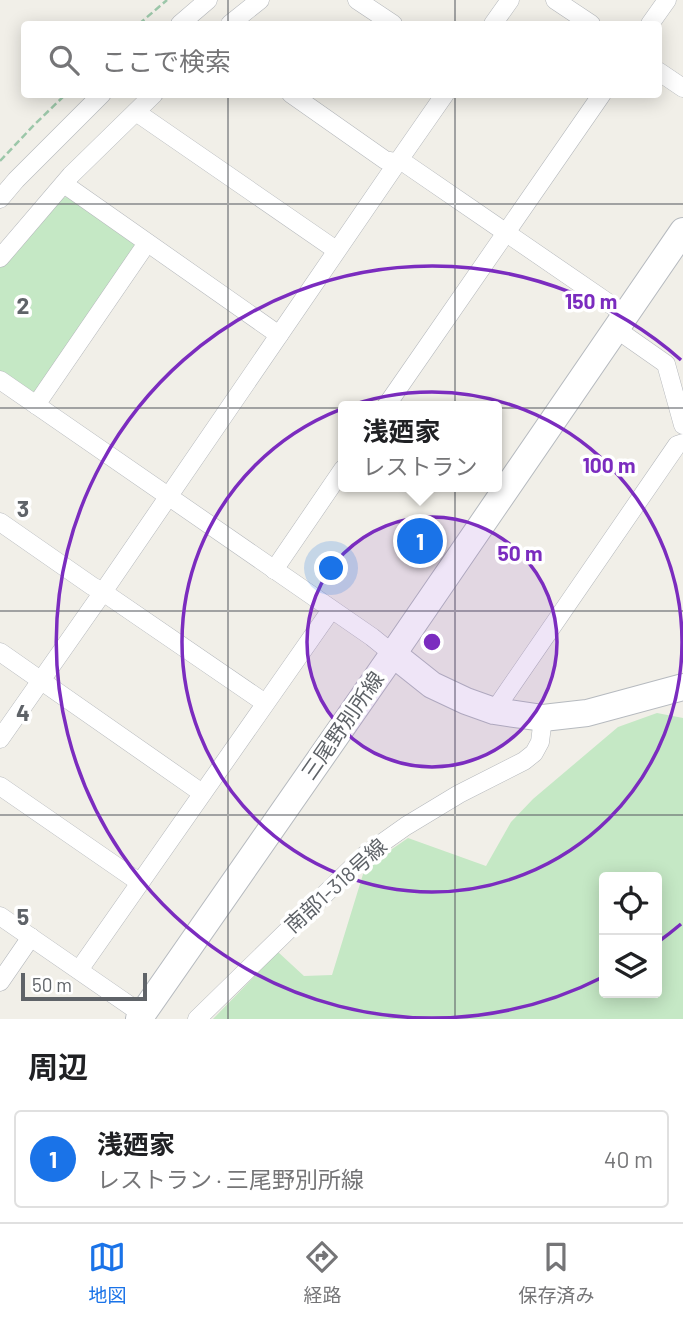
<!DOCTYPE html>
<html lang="ja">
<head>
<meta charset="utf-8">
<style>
	body { margin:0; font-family:Barlow,"Noto Sans JP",sans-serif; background:#f6f6f6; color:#202124 }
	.controls { position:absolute; right:21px; bottom:21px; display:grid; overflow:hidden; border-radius:7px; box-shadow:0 4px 18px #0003 }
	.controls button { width:63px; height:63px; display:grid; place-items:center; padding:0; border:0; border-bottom:2px solid #e0e0e0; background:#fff; color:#202124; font:35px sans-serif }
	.scale { position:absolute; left:21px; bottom:18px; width:126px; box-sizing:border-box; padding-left:7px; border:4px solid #5f6368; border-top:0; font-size:19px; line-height:24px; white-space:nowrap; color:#5f6368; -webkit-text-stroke:5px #fff; paint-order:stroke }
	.you { position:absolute; left:332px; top:569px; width:24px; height:24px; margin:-18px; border:5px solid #fff; border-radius:50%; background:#1a73e8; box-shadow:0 0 0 10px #1a73e833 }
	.badge { display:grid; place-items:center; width:46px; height:46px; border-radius:50%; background:#1a73e8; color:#fff; font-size:23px; font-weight:700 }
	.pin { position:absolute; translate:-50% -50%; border:4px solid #fff; box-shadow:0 2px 7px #0006 }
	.popup { position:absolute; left:338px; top:401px; width:164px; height:91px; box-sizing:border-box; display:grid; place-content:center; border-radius:7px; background:#fff; filter:drop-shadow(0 2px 5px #0005); font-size:23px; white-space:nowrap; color:#757577 }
	.popup b { font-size:26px; color:#202124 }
	.popup::after { content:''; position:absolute; left:50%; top:100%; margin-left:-14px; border:14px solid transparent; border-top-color:#fff }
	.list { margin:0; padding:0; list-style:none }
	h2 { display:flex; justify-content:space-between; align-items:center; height:91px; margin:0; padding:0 28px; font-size:30px }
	h2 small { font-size:23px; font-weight:400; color:#757577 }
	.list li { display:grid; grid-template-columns:46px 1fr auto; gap:21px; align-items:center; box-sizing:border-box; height:98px; margin:0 14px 14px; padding:0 14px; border:2px solid #e0e0e0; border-radius:7px }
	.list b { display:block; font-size:26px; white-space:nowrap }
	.list p { margin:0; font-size:23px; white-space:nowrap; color:#757577 }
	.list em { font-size:23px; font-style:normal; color:#757577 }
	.icon { flex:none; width:38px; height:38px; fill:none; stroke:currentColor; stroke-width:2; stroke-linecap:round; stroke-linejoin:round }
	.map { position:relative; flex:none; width:683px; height:1019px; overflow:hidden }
	.search { position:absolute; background:#fff; box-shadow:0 4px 18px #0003; left:21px; right:21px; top:21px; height:77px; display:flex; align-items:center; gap:18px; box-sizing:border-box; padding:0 24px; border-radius:7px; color:#757577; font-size:26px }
	.sheet { height:203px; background:#fff }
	nav { display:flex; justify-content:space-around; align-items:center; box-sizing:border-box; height:98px; border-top:2px solid #e0e0e0; background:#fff; font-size:19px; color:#757577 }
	nav a { display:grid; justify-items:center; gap:4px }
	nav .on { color:#1a73e8 }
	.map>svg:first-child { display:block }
	.green { fill:#c5e8c5; fill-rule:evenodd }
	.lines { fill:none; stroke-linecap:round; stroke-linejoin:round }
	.street-casing { stroke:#b5b8bc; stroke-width:19 }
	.secondary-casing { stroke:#b6babf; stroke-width:28 }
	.path { stroke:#9cc7a9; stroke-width:2.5; stroke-dasharray:7 3.5; stroke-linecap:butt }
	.street { stroke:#fff; stroke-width:18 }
	.secondary { stroke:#fff; stroke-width:26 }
	.grid { fill:none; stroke:#5f6368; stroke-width:2; stroke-opacity:0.55 }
	.ring { fill:none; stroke:#7b2cbf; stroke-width:3.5 }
	.labels { text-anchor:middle; stroke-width:7; stroke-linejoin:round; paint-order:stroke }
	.street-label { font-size:21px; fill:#5f6368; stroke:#fff }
	.grid-label { font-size:23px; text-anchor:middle; font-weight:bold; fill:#5f6368; stroke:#fff; stroke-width:7; stroke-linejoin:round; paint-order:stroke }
	.centre { fill:#7b2cbf; stroke:#fff; stroke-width:3.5 }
	.ring-label { font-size:21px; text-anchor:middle; font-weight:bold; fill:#7b2cbf; stroke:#fff; stroke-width:7; stroke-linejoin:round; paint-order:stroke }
</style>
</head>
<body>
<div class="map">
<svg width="683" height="1019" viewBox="0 0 683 1019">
	<rect width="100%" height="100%" fill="#f1efe8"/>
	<g class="green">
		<path d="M 67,197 L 134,244 L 135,252 L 40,391 L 31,392 L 0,371 L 0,265 L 59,198 Z"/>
		<path d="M 657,713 L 683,718 L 683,1019 L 213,1019 L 278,952 L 304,976 L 332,975 L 364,871 L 382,856 L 408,838 L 486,866 L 511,822 L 533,799 L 618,727 ZM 604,877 L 657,877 L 657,993 L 604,993 Z"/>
	</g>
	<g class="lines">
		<g class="street-casing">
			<g id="street">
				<path d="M 357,0 L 393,24"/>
				<path d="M 555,0 L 591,24"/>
				<path d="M 180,24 L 208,0"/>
				<path d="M 230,24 L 260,0"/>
				<path d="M 493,24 L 510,0"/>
				<path d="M 650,24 L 667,0"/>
				<path d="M 658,71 L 683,88"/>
				<path d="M 291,94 L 385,160 L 406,164 L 626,315"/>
				<path d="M 136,112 L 336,250"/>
				<path d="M 64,184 L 279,335"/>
				<path d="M 0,199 L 16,180 L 102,94"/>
				<path d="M 0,258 L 71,175 L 154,94"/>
				<path d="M 616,329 L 666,364 L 683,425"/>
				<path d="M 0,380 L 372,637 L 393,654"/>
				<path d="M 36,405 L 147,243"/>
				<path d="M 386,406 L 602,94"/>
				<path d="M 0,522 L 92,586 L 103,592 L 265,703"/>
				<path d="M 274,570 L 343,469"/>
				<path d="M 0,652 L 202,793"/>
				<path d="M 494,711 L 677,445 L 683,443"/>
				<path d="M 0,739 L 103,592 L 397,163 L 445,94"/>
				<path d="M 0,786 L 139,882"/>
				<path d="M 0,916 L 142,1014"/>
				<path d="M 79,970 L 331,610"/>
				<path d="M 0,982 L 31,937"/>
				<path d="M 197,1019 L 365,855 L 406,826 L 459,794 L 524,761 L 534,753 L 540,742 L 543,718"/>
			</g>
		</g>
		<g class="secondary-casing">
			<g id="secondary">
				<path d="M 393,654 L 432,685 L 466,701 L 494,711 L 543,718 L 587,713 L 683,687"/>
				<path d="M 139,1019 L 393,654 L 683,231"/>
			</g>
		</g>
		<g class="path">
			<path d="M 139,24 L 167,0"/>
			<path d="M 0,161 L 34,125 L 66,94"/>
		</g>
		<use href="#street" class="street"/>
		<use href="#secondary" class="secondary"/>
	</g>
	<path class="grid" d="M 228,0 L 228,24M 455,0 L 455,24M 228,94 L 228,1019M 455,94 L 455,1019M 0,204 L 683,204M 0,408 L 683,408M 0,611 L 683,611M 0,815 L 683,815"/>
	<circle cx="432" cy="642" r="125" fill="#7b2cbf" fill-opacity=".12"/>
	<g class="ring">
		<circle cx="432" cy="642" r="125"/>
		<circle cx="432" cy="642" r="250"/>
		<path d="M681 924A376 376 0 0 1 658 942M603 977A376 376 0 1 1 681 360"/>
	</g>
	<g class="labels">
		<g class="street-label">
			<text transform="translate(343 726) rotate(-55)" y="7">三尾野別所線</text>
			<text transform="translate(336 886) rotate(-42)" y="7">南部1-318号線</text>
		</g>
	</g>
	<g class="grid-label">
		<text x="23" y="314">2</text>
		<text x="23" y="517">3</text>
		<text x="23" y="721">4</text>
		<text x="23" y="925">5</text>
	</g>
	<circle cx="432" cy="642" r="10" class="centre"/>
	<g class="ring-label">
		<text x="591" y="309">150 m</text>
		<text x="609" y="473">100 m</text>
		<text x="520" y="561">50 m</text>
	</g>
</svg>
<div class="controls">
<button><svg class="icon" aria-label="locate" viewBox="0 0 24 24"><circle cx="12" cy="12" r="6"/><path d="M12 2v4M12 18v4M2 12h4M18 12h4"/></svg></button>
<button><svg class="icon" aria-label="layers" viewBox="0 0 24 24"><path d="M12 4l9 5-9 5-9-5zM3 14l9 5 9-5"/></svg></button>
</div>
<div class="scale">50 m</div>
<div class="you"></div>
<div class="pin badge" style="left:420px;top:541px">1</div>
<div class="popup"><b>浅廼家</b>レストラン</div>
<div class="search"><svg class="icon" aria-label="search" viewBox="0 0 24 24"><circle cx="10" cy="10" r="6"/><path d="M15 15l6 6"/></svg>ここで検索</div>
</div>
<section class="sheet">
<h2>周辺<small></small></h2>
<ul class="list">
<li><span class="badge">1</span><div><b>浅廼家</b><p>レストラン · 三尾野別所線</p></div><em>40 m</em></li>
</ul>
</section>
<nav>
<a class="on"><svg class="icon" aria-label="map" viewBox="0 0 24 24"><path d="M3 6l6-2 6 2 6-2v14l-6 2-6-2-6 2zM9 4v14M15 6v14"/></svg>地図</a>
<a><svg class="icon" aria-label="directions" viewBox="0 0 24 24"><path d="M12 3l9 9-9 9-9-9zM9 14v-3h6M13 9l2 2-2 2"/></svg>経路</a>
<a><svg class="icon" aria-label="saved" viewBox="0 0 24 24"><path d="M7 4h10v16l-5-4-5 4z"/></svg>保存済み</a>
</nav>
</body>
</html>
